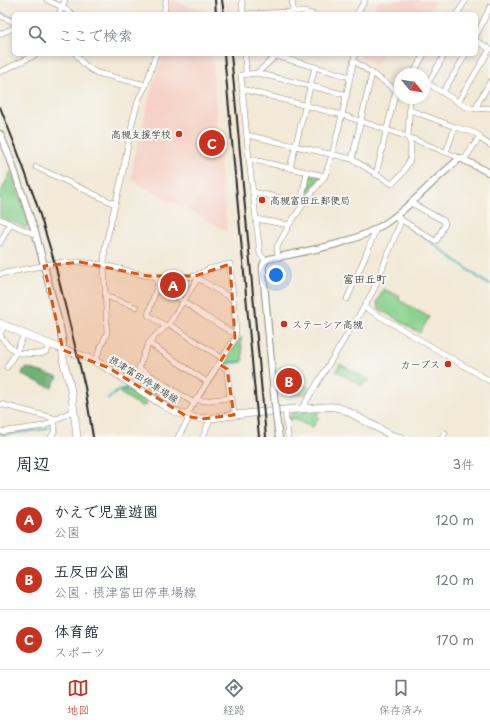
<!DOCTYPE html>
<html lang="ja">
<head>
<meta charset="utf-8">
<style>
	body { margin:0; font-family:"Playpen Sans","Klee One",sans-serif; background:#f6f6f7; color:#1f2937 }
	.compass { position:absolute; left:394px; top:68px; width:36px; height:36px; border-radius:50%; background:#fff; box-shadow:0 2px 6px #0003; rotate:120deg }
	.you { position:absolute; left:276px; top:275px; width:14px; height:14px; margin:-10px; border:3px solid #fff; border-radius:50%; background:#1a73e8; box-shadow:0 0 0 6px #1a73e833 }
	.badge { display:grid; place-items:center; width:26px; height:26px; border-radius:50%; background:#c8321e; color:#fff; font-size:13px; font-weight:700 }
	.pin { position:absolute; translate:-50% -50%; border:2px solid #fff; box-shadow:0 1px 4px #0006 }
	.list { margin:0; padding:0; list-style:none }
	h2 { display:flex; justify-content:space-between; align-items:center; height:52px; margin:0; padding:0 16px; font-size:17px }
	h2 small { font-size:13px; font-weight:400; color:#747a83 }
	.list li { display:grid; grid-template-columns:26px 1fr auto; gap:12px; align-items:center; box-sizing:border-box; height:60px; padding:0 16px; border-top:1px solid #e0e1e3 }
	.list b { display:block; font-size:15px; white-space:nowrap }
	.list p { margin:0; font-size:13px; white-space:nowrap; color:#747a83 }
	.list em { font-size:13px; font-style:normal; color:#747a83 }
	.icon { flex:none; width:22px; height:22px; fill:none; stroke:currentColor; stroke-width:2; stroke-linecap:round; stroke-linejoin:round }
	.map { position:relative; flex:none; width:490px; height:437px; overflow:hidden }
	.search { position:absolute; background:#fff; box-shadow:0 2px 6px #0003; left:12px; right:12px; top:12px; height:44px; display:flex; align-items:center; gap:10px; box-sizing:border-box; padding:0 14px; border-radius:6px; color:#747a83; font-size:15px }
	.sheet { height:232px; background:#fff }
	nav { display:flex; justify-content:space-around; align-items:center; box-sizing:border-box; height:56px; border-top:1px solid #e0e1e3; background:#fff; font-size:11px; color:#747a83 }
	nav a { display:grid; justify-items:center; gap:2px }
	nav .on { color:#c8321e }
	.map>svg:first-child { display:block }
	.built { fill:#f6d1c6 }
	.green { fill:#89d18d; stroke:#5a7e5c }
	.forest { fill:#6eb378; stroke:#4c6f52 }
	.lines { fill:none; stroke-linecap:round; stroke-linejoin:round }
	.stream { stroke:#43b3bd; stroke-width:2 }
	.minor-casing { stroke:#8e8a81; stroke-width:6 }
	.tertiary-casing { stroke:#8e8a81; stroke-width:8 }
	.secondary-casing { stroke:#8e8a81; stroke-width:8 }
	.minor { stroke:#fff; stroke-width:5 }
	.tertiary { stroke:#fff; stroke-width:6 }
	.secondary { stroke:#fff; stroke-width:7 }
	.rail { stroke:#2b2b2b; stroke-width:2 }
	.tertiary-bridge-casing { stroke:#8e8a81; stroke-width:8; stroke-linecap:butt }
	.tertiary-bridge { stroke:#fff; stroke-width:6 }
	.marked { fill:#df570e; fill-opacity:0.2; stroke:#df570e; stroke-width:3; stroke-dasharray:8 5; stroke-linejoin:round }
	.poi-dot { fill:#c8321e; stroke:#f6f6f2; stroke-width:1.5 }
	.labels { text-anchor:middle; stroke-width:4; stroke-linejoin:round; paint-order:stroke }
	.poi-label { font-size:10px; fill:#2b2b2b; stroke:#f6f6f2; text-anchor:end }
	.street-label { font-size:10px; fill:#2b2b2b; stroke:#f6f6f2 }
	.neighbourhood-label { font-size:11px; fill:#2b2b2b; stroke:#f6f6f2 }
</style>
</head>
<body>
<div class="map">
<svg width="490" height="437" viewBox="0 0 490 437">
	<rect width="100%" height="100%" fill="#f6f6f2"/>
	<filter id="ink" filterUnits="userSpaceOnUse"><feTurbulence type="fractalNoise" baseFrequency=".025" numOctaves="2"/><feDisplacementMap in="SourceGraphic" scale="8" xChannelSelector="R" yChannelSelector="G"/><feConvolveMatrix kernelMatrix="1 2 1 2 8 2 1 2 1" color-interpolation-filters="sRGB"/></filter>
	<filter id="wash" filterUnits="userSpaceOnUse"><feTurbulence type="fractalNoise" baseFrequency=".012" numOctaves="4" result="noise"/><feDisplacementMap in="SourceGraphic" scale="16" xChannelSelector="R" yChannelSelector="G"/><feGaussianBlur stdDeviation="0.9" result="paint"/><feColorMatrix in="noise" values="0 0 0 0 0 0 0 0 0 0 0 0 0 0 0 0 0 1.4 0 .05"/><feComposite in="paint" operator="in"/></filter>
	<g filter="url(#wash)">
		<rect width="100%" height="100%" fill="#f2e9d7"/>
		<g class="built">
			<path d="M 170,0 L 209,12 L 209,14 L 169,14 Z"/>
			<path d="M 379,0 L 433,0 L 435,3 L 429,14 L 371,14 Z"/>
			<path d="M 163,54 L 212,54 L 219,154 L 227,231 L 131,180 L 134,158 L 150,95 Z"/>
			<path d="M 361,54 L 383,54 L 376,66 L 361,56 Z"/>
		</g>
		<g class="green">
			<path d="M 11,171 L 29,224 L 26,228 L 0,217 L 0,194 Z"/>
			<path d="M 309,174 L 321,177 L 305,196 Z"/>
			<path d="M 383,289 L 400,296 L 399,300 L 429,317 L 420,333 L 379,309 L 377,303 Z"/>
			<path d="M 241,337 L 243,361 L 224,363 Z"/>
			<path d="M 340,364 L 369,380 L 368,382 L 365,382 L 362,386 L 336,371 Z"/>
			<path d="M 295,367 L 297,372 L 294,378 L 311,389 L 307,394 L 291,395 L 291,389 L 280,383 L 279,368 Z"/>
			<path d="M 127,389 L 128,391 L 131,389 L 148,400 L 145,406 L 141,406 L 120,393 Z"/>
			<path d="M 319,410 L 317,415 L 319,417 L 312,428 L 293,418 L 289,421 L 289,416 L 292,413 Z"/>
		</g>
		<path class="forest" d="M 28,368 L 31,369 L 58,377 L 57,379 L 56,379 L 52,388 L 22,375 L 23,370 Z"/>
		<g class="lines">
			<g class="stream">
				<path d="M 0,13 L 14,19"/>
				<path d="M 405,225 L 427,239 L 486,283 L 490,284"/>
				<path d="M 224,364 L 242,362"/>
				<path d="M 140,385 L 183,411"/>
				<path d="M 202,397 L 220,370"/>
				<path d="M 108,399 L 115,393 L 129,386"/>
				<path d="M 194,409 L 198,403"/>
				<path d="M 0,435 L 45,429 L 52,425"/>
			</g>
		</g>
	</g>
	<g filter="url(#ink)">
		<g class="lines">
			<g class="minor-casing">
				<g id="minor">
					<path d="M 47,0 L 62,7 L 72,14"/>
					<path d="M 242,0 L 243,14"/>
					<path d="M 292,0 L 293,12 L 304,12 L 312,14"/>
					<path d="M 59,14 L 65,0"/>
					<path d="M 164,14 L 166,0"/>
					<path d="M 244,14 L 293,12"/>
					<path d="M 357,14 L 365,0"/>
					<path d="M 457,14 L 466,0"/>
					<path d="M 0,16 L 14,22"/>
					<path d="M 0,34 L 14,28"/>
					<path d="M 476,36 L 490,7"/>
					<path d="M 476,41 L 490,49"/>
					<path d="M 76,54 C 81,63 87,68 97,73 L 146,85"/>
					<path d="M 245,54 L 246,74"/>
					<path d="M 276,56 L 350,77"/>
					<path d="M 354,61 L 396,90 L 400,92"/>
					<path d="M 0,72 L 37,54"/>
					<path d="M 257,73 L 347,95"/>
					<path d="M 413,74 L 424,54"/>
					<path d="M 424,81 L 466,107 L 477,109 L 490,108"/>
					<path d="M 428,83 L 445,54"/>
					<path d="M 242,89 L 342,115 L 408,137 L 460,158"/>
					<path d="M 443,92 L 466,54"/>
					<path d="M 458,102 L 490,49"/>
					<path d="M 477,109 L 478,103 L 490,82"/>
					<path d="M 410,110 L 455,127 L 446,152"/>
					<path d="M 455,127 L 475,133 L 480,136 L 464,160"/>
					<path d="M 247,135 L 352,159 L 392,184 L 402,174 L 410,160 L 411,145 L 408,137 L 410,98"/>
					<path d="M 479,138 L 490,145"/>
					<path d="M 249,159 L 325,176"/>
					<path d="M 352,159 L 372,73"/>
					<path d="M 36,167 L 115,204"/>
					<path d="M 290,168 L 315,67"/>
					<path d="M 376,175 L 396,90"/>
					<path d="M 253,192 L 304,203"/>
					<path d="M 304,203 L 302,198 L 307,172"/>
					<path d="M 397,217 L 435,241 L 437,240 L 445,224 L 444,221 L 411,203"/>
					<path d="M 0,219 L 36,235"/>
					<path d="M 256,219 L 289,225"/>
					<path d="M 0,243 L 10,224"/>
					<path d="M 278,257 L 277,247 L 289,225 L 304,203 L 325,176 L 332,155 L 342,115 L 355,54"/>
					<path d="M 266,261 L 260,254 L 256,219 L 249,159 L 241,75 L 257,73 L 278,54"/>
					<path d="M 0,274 L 52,264 L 63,262 L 80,262 L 104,265 L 148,276 L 179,278 L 195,276 L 209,269 L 230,264 L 236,331 L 235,338 L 186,416"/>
					<path d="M 156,277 L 158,283 L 163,288 L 183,301 L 203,315 L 235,334"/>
					<path d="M 196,277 L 232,299"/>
					<path d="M 158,283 L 148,315 L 166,326"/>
					<path d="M 105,296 L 136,307"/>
					<path d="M 347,299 L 365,257 L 376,229"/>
					<path d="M 364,307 L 490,381"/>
					<path d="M 169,324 L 222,358"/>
					<path d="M 4,325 L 0,335 C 5,343 10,349 19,353 L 39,354 L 43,353 L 47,351 L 50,345"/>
					<path d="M 149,343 L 207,382"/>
					<path d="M 18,348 L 24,334"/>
					<path d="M 95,361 L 107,333 L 104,265 L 105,247 L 122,176 L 133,119 L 139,98 L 146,85 L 156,54"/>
					<path d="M 219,364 L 227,369 L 230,399 L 232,399 L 234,415"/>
					<path d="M 7,367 L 16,352"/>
					<path d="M 139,368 L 194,403"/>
					<path d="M 137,387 L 139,368 L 145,351 L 149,343 L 156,335 L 169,324 L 198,278"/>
					<path d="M 196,399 L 202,401 L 230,398"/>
					<path d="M 0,404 L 57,419"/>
					<path d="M 302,408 L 364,307 L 374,289 L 400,224 L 396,216"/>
					<path d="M 285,410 L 288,437"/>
					<path d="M 0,432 L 44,426 L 74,410"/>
					<path d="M 389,434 L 402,437"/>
					<path d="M 51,437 C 55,430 57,429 53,421"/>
					<path d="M 178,437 L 190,417"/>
					<path d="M 203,437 L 210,419"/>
					<path d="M 442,437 L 445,433"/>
				</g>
			</g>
			<g class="tertiary-casing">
				<g id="tertiary">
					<path d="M 0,134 L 10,158 L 36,235 L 60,327 L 63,343 L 63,350"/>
					<path d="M 275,406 L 263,271 C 262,265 264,261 269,259 C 309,250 352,245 386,223 C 401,213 413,201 426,189 C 437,178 449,168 460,158 L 490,173"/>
					<path d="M 276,416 L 279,437"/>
				</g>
			</g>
			<g class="secondary-casing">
				<g id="secondary">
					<path d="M 0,323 C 20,333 41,341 62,349 C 73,353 85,356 96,362 C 129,377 161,412 196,418 C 210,420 223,416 236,415 C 262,412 288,409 315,408 C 325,407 335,405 345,410 L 389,434 L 390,437"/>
					<path d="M 63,350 C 62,363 66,369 69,381 C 73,399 75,418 77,437"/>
				</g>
			</g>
			<use href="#minor" class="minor"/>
			<use href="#tertiary" class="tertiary"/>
			<use href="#secondary" class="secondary"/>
			<g class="rail">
				<path d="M 215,0 L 216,14"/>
				<path d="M 222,0 L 224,14"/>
				<path d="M 224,54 L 259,437"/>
				<path d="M 231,54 L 266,437"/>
				<path d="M 0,107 L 17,150 L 36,202 L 55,264 L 85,387 L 93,437"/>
			</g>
			<g class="tertiary-bridge-casing">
				<path id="tertiary-bridge" d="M 275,406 L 276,416"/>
			</g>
			<use href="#tertiary-bridge" class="tertiary-bridge"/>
		</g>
	</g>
	<path class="marked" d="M 80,262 L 148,276 L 195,276 L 230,264 L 235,338 L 219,364 L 227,369 L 234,415 L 202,419 L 186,416 L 109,368 L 63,350 L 44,266 Z"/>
	<g class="poi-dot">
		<circle cx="179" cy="134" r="4"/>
		<circle cx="262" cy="200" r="4"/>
		<circle cx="284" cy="324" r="4"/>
		<circle cx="448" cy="364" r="4"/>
	</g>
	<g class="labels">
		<g class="poi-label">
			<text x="171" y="138">高槻支援学校</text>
			<text x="270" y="204" text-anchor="start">高槻富田丘郵便局</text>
			<text x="292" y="328" text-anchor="start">ステーシア高槻</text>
			<text x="440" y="368">カーブス</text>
		</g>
		<g class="street-label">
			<text transform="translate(144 379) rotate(32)" y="4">摂津富田停車場線</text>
		</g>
		<g class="neighbourhood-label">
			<text x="365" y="283">富田丘町</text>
		</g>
	</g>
</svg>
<svg class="compass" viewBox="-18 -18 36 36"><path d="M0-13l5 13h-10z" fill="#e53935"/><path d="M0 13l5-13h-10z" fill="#747a83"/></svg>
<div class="you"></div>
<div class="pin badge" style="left:173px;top:285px">A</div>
<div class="pin badge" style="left:289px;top:381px">B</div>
<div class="pin badge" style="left:212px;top:143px">C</div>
<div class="search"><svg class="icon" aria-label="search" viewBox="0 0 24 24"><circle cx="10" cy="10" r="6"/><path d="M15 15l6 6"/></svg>ここで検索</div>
</div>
<section class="sheet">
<h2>周辺<small>3件</small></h2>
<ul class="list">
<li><span class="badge">A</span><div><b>かえで児童遊園</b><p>公園</p></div><em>120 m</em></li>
<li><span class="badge">B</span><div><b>五反田公園</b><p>公園 · 摂津富田停車場線</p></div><em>120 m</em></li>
<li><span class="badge">C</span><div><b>体育館</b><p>スポーツ</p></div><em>170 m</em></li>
</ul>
</section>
<nav>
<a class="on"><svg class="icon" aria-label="map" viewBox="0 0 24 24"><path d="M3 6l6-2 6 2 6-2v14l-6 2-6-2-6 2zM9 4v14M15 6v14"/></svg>地図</a>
<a><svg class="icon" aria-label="directions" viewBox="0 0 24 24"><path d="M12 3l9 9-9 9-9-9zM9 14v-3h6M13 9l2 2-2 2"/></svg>経路</a>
<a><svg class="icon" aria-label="saved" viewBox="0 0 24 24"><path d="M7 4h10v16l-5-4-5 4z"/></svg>保存済み</a>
</nav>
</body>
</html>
